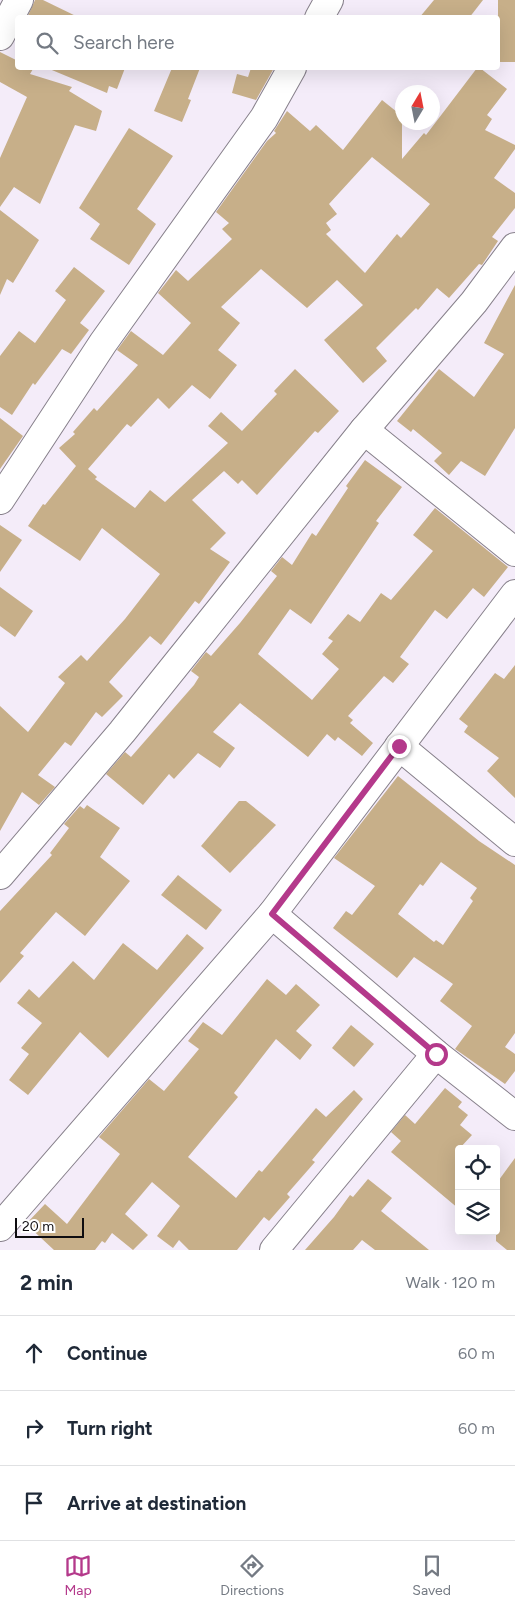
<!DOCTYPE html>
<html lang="en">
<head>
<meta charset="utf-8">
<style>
	body { margin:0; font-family:Figtree,sans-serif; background:#f6f6f7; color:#1f2937 }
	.controls { position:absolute; right:15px; bottom:15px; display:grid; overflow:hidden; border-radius:5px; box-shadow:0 5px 20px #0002 }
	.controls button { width:45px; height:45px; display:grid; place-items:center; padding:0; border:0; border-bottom:1px solid #e0e1e3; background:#fff; color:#1f2937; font:25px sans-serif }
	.compass { position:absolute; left:395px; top:85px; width:45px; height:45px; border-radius:50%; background:#fff; box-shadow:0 5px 20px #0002; rotate:10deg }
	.scale { position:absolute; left:15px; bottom:12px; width:69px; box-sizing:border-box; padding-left:5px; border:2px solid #0f0d11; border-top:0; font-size:14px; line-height:18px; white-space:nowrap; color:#0f0d11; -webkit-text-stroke:4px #fff; paint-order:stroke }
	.stop { position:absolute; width:15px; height:15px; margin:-11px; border:4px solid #b4398b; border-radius:50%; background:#fff }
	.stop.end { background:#b4398b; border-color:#fff; box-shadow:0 1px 5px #0008 }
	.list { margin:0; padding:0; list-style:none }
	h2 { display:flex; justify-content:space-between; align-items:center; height:65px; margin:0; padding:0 20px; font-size:21px }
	h2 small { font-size:16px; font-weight:400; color:#747a83 }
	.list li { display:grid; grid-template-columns:32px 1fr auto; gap:15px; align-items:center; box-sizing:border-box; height:75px; padding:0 20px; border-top:1px solid #e0e1e3 }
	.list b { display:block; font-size:19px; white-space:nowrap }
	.list em { font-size:16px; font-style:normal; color:#747a83 }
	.icon { flex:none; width:28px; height:28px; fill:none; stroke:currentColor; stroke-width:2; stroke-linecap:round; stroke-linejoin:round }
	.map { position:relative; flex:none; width:515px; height:1250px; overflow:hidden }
	.search { position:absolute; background:#fff; box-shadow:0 5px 20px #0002; left:15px; right:15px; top:15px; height:55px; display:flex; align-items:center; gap:12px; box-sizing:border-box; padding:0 18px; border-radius:5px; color:#747a83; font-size:19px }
	.sheet { height:290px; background:#fff }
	nav { display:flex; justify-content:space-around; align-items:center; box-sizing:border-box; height:70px; border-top:1px solid #e0e1e3; background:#fff; font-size:14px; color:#747a83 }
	nav a { display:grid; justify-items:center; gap:2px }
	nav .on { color:#b4398b }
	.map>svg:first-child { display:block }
	.building { fill:#c7af89; fill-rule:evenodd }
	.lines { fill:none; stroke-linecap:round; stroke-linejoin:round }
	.minor-casing { stroke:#87808b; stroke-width:30 }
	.minor { stroke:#fff; stroke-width:28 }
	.route { stroke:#b4398b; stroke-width:6 }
</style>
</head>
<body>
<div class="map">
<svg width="515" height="1250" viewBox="0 0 515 1250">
	<rect width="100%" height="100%" fill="#f4ecf9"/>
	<g class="building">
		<path d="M 35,0 L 43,0 L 80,18 L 27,18 Z"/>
		<path d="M 434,0 L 483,0 L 469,18 L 419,18 Z"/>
		<rect x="498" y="0" width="17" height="62"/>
		<path d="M 0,52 L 18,61 L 18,68 L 33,69 L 30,74 L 72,87 L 69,91 L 102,111 L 96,131 L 75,125 L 40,204 L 14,187 L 0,207 L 0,158 L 27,97 L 0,82 Z"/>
		<path d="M 47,68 L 125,68 L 117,89 L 109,86 L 107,93 Z"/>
		<path d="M 172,68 L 200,68 L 188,99 L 191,100 L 182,122 L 154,111 Z"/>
		<path d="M 251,68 L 274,68 L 256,100 L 232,93 L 237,74 L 248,77 Z"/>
		<path d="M 477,68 L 480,68 L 507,89 L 487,115 L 492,119 L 485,130 L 515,145 L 515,149 L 494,178 L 515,193 L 515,208 L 492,237 L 498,241 L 482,265 L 479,264 L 449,298 L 437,288 L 418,310 L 416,308 L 376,348 L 387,361 L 363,383 L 324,340 L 363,305 L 337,280 L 307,308 L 261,269 L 221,307 L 240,323 L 218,350 L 237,365 L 210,399 L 192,385 L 169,409 L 158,398 L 131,427 L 127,424 L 88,469 L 97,477 L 95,479 L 135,508 L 150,490 L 165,502 L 228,443 L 208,426 L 221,412 L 242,431 L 277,394 L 274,391 L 295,369 L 339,411 L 318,433 L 315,431 L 257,495 L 242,480 L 238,484 L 224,471 L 192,500 L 226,533 L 210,549 L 230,562 L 199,604 L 195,601 L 161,645 L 150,636 L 109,682 L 123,696 L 102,717 L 96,712 L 71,746 L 65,742 L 38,775 L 55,787 L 39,805 L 22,792 L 0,831 L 0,706 L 28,732 L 65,683 L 58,677 L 81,655 L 87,661 L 125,619 L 160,574 L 102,528 L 80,561 L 28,526 L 43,504 L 45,505 L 76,466 L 59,448 L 75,434 L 73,432 L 94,408 L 97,411 L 138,365 L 117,350 L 131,331 L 163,355 L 191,323 L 158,293 L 176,270 L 188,281 L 232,239 L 222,229 L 229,223 L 216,212 L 267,141 L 276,133 L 274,131 L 287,111 L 310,131 L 316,125 L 343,150 L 382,100 L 402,116 L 402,159 L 424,133 L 426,135 ZM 372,157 L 430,204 L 401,238 L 397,234 L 365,273 L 326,234 L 331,230 L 326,223 L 337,214 L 329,204 Z"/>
		<path d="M 129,128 L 173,156 L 137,209 L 156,224 L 129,265 L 90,239 L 100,224 L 79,208 Z"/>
		<path d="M 0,210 L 39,240 L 13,283 L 7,279 L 0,295 Z"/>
		<path d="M 74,267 L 105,291 L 80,323 L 89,330 L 71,354 L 62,349 L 35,385 L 33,383 L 12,415 L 0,407 L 0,356 L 19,331 L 35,343 L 66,300 L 55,291 Z"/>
		<path d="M 515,285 L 515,428 L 485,476 L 461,461 L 449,475 L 434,461 L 442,453 L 413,429 L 411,432 L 397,421 L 439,369 L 474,397 L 504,354 L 484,343 Z"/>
		<path d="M 0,418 L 23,436 L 0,469 Z"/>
		<path d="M 365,460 L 402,487 L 376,521 L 379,523 L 311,624 L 290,609 L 258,654 L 312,700 L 339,669 L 322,654 L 333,641 L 328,638 L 348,614 L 360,622 L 381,593 L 391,600 L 433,551 L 413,535 L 435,508 L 508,567 L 484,597 L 473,588 L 447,619 L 435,610 L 400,657 L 409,664 L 393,683 L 384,676 L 348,716 L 353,720 L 350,723 L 373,743 L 362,756 L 338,737 L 335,741 L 327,734 L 308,757 L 240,703 L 213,732 L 235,748 L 220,768 L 198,753 L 174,779 L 169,774 L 143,805 L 106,774 L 125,752 L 131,757 L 194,685 L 199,677 L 191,671 L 206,652 L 211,656 L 240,623 L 277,576 L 271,571 L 282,557 L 292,565 L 312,533 L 316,536 L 348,488 L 346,486 Z"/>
		<path d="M 0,525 L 22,540 L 0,572 Z"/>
		<path d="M 0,587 L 33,611 L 15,637 L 0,626 Z"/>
		<path d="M 515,665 L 515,798 L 487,771 L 499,758 L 464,732 L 468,726 L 459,719 L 495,673 L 504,679 Z"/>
		<path d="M 398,776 L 479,841 L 515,865 L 515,1033 L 505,1047 L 515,1054 L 515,1071 L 505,1084 L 455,1049 L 472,1026 L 440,1001 L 453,984 L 414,957 L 397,978 L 333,928 L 346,911 L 352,915 L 375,886 L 334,858 ZM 441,862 L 477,888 L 470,898 L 473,901 L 443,945 L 436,940 L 434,942 L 398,914 L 420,884 L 423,886 Z"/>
		<path d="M 239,801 L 246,801 L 276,825 L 230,873 L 201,846 Z"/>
		<path d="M 87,805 L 120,828 L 100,857 L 130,881 L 85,936 L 56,912 L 20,953 L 24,956 L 0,983 L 0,911 L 52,855 L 50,853 L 69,828 L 64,824 L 80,806 L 84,809 Z"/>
		<path d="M 178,875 L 222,910 L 206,930 L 161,895 Z"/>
		<path d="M 187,934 L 204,948 L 108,1058 L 80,1032 L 28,1095 L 9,1080 L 29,1054 L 21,1048 L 42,1023 L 17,1003 L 29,989 L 39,998 L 73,961 L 94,980 L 123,943 L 157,970 Z"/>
		<path d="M 267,979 L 286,995 L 296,984 L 320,1005 L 296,1031 L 312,1045 L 300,1060 L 276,1039 L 234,1093 L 238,1097 L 188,1157 L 236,1198 L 259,1170 L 262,1172 L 316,1108 L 326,1117 L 354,1090 L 363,1099 L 312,1160 L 315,1162 L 287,1194 L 290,1197 L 269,1221 L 264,1217 L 237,1250 L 189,1250 L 179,1240 L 173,1248 L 157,1236 L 180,1206 L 152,1182 L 125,1214 L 148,1235 L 133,1250 L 112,1233 L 105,1243 L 102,1241 L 95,1250 L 54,1250 L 26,1224 L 45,1204 L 67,1224 L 120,1154 L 99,1137 L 149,1079 L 164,1091 L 199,1049 L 188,1041 L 203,1022 L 222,1035 Z"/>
		<path d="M 351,1025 L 374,1044 L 354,1067 L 332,1048 Z"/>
		<path d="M 445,1088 L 462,1102 L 458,1107 L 468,1115 L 460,1125 L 472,1135 L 459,1149 L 459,1209 L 391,1152 L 401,1141 L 391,1132 L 405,1115 L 415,1124 Z"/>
		<path d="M 515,1158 L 515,1250 L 507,1250 L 496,1241 L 496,1184 Z"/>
		<path d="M 368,1179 L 392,1198 L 381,1211 L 429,1250 L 375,1250 L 362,1240 L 353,1250 L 305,1250 L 334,1217 L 350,1195 L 353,1197 Z"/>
	</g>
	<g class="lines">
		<g class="minor-casing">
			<g id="minor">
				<path d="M 319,18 L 329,0"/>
				<path d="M 0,36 L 19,0"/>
				<path d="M 364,430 L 515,552"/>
				<path d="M 0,500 L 103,343 L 264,118 L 292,68"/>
				<path d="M 399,746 L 515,842"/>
				<path d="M 0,875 L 122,732 L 364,430 L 474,302 L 515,247"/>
				<path d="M 272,914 L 436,1054 L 515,1116"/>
				<path d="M 0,1227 L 272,914 L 515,594"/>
				<path d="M 274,1250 L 436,1054"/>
			</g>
		</g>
		<use href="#minor" class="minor"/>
	</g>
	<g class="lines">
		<path class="route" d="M 399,746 L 272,914 L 436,1054"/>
	</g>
</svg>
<div class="controls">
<button><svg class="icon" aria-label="locate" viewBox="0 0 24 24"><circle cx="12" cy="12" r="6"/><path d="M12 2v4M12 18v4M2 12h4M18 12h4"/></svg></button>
<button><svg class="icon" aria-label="layers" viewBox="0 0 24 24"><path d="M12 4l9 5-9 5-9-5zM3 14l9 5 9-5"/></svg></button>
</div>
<svg class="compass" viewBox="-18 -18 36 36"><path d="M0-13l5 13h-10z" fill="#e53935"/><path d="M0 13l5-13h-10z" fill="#747a83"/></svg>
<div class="scale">20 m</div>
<div class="stop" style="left:436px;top:1054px"></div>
<div class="stop end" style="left:399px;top:746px"></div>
<div class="search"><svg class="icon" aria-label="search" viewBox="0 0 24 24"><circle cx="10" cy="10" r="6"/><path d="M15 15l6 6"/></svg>Search here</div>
</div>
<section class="sheet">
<h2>2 min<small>Walk · 120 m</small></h2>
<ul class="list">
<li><svg class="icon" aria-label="ahead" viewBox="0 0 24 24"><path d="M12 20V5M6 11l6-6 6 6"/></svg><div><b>Continue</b></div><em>60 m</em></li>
<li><svg class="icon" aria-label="right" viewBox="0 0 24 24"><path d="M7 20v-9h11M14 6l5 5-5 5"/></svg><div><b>Turn right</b></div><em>60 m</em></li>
<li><svg class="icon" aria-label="arrive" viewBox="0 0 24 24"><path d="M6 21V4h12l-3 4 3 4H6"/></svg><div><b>Arrive at destination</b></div></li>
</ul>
</section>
<nav>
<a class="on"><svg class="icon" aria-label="map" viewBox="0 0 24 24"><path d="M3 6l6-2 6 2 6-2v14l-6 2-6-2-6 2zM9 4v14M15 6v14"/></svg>Map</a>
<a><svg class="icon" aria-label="directions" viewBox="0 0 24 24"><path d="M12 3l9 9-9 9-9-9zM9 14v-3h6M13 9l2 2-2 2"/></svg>Directions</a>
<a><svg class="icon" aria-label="saved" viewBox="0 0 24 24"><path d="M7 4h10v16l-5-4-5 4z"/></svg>Saved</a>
</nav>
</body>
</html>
